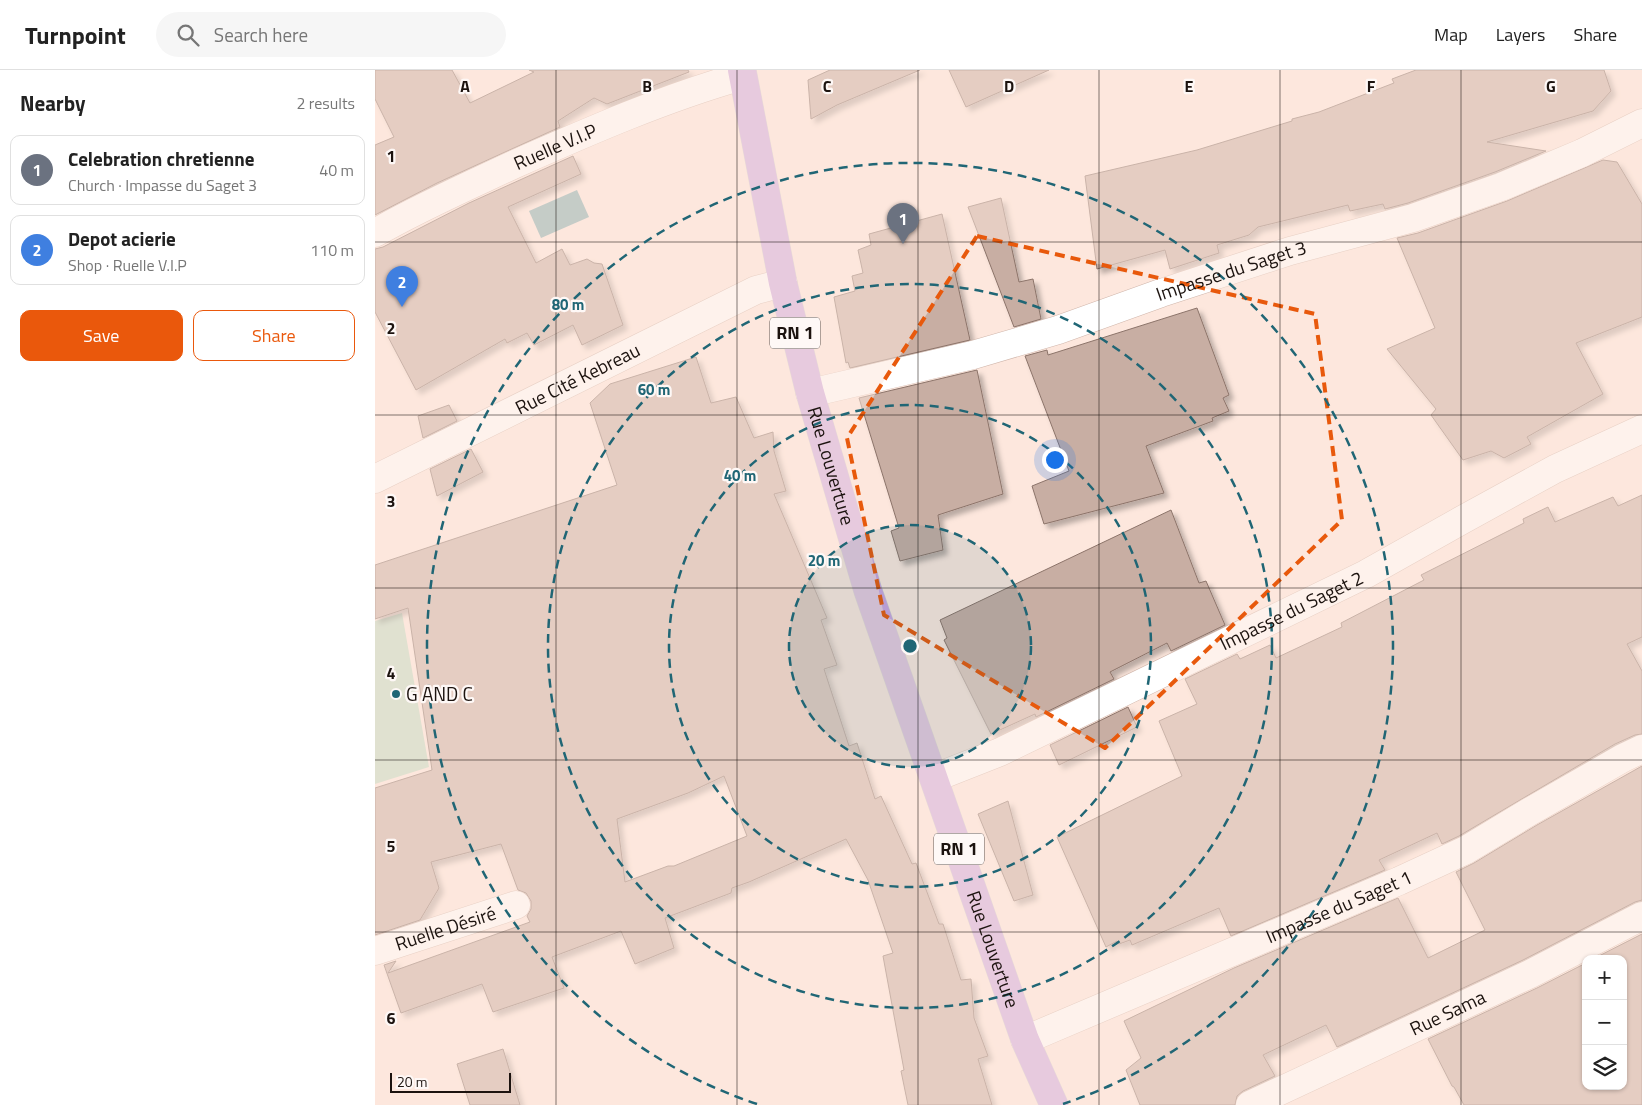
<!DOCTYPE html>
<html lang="en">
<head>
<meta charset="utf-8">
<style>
	body { margin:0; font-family:"Titillium Web",sans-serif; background:#f6f6f6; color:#222 }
	.controls { position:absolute; right:15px; bottom:15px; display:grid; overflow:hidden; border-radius:10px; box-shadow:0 1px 4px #0004 }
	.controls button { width:45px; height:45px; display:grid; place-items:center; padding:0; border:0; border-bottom:1px solid #e0e0e0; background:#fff; color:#222; font:25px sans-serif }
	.scale { position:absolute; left:15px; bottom:12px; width:121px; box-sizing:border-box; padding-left:5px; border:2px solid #1c130f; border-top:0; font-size:14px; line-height:18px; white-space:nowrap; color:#1c130f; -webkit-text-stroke:4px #fef8f6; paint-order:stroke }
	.you { position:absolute; left:679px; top:389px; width:18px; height:18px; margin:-12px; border:4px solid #fff; border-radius:50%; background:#1a73e8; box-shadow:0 0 0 8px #1a73e833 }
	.badge { display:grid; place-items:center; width:32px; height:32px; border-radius:50%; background:#ea580c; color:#fff; font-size:16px; font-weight:700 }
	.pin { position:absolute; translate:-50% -41px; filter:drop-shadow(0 1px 2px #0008) }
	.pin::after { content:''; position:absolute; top:26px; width:18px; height:15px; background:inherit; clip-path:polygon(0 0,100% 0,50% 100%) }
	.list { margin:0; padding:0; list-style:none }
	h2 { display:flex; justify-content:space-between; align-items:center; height:65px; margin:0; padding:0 20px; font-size:21px }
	h2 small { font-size:16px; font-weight:400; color:#767676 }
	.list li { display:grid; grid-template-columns:32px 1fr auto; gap:15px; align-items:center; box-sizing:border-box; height:70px; margin:0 10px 10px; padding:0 10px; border:1px solid #e0e0e0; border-radius:10px }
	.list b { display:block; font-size:19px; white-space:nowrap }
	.list p { margin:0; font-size:16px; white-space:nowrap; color:#767676 }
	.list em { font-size:16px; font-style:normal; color:#767676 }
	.actions { display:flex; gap:10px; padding:15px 20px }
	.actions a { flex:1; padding:11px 0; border:1px solid #ea580c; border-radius:10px; text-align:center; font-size:18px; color:#ea580c }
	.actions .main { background:#ea580c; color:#fff }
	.icon { flex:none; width:28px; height:28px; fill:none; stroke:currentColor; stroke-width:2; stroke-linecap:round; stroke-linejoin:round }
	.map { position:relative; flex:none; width:1267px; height:1035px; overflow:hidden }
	header { display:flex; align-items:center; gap:30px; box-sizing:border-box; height:70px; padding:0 25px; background:#fff; border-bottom:1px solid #e0e0e0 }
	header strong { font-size:24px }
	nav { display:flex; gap:28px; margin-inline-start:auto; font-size:18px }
	.search { width:350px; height:45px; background:#f6f6f6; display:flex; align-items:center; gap:12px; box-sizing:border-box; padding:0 18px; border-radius:28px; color:#767676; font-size:19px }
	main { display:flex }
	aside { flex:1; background:#fff }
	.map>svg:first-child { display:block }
	.green { fill:#bdd9c2 }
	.water { fill:#81aaae }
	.building { fill:#c8aea3; stroke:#8c746a; fill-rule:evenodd; filter:url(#shadow) }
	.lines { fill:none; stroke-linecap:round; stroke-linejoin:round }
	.minor-casing { stroke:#d0b6ab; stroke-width:29 }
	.major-casing { stroke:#d2d0cf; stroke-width:29 }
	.minor { stroke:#fff; stroke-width:28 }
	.major { stroke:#cca6e0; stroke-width:28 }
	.marked { fill:none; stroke:#e8590c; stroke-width:4; stroke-dasharray:10 6; stroke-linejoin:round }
	.grid { fill:none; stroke:#1c130f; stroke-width:1; stroke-opacity:0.55 }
	.ring { fill:none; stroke:#206675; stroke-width:2.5; stroke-dasharray:9 6 }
	.poi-dot { fill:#206675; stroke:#fef8f6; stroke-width:2 }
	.labels { text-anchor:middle; stroke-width:4.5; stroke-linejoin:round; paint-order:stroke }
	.shield { fill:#fef8f6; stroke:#605854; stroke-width:1 }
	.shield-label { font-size:18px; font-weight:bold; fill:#1c130f }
	.street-label { font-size:19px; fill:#1c130f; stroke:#fef8f6 }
	.poi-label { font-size:19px; fill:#1c130f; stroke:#fef8f6; text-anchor:start }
	.grid-label { font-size:16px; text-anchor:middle; font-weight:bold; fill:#1c130f; stroke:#fef8f6; stroke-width:4.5; stroke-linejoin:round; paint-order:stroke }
	.centre { fill:#206675; stroke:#fef8f6; stroke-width:2.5 }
	.ring-label { font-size:15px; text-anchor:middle; font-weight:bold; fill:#206675; stroke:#fef8f6; stroke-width:4.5; stroke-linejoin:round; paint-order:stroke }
</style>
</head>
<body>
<header>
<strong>Turnpoint</strong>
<div class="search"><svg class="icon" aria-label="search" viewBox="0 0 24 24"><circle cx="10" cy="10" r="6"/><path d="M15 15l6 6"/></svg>Search here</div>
<nav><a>Map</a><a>Layers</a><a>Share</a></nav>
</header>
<main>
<aside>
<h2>Nearby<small>2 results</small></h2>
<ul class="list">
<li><span class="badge" style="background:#6b7280">1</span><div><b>Celebration chretienne</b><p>Church · Impasse du Saget 3</p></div><em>40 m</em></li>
<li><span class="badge" style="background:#3f7fe0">2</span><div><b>Depot acierie</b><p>Shop · Ruelle V.I.P</p></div><em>110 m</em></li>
</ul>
<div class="actions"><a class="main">Save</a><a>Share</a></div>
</aside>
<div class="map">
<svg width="1267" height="1035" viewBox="0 0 1267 1035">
	<defs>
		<filter id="shadow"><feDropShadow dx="4.5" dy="4.5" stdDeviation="2.5" flood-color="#0004"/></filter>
	</defs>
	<rect width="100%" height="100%" fill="#fde7dd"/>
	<path class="green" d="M 27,543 L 54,697 L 0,714 L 0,551 Z"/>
	<path class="water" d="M 202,120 L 214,147 L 166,168 L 154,141 Z"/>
	<g class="building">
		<path d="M 0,0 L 77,0 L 95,33 L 159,2 L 154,0 L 313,0 L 314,2 L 232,34 L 219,28 L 183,51 L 185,57 L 62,113 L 0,145 L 0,75 L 19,67 L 0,29 Z"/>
		<path d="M 455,0 L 545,0 L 462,35 L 436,49 L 433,10 Z"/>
		<path d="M 574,0 L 674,0 L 591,37 Z"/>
		<path d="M 1041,0 L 1229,0 L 1236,21 L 1218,41 L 1112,72 L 1171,81 L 1120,102 L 1033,133 L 1010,139 L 1008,134 L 975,141 L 973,135 L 883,157 L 874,165 L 842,175 L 844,183 L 795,199 L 790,180 L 722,199 L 710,106 L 822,80 L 917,51 L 917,49 L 944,42 L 1019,13 L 1017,9 Z"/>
		<path d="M 198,86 L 206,104 L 133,137 L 161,193 L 187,179 L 195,195 L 212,189 L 219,193 L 227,194 L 248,255 L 207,275 L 198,255 L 159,275 L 152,263 L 132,273 L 130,269 L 41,320 L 0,242 L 0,179 L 8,177 L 94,133 Z"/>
		<path d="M 1228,90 L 1242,92 L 1267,134 L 1267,247 L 1201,273 L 1228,324 L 1152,367 L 1156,374 L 1129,388 L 1116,381 L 1088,390 L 1056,345 L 1061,339 L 1012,279 L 1060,258 L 1022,168 L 1043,163 L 1132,131 Z"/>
		<path d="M 626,128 L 644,212 L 658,209 L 666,249 L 639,257 L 593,137 Z"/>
		<path d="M 567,144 L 595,270 L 475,298 L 473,292 L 471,293 L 459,227 L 480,221 L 477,206 L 488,203 L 483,180 L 496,175 L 494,164 Z"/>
		<path d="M 822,238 L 854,325 L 848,328 L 854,341 L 837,348 L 838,351 L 771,376 L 789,423 L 669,454 L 657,416 L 694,401 L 650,286 L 672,280 L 673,285 Z"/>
		<path d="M 321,287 L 336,333 L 361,327 L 379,368 L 398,362 L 399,381 L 411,421 L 399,424 L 452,548 L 446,550 L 462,595 L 449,599 L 474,676 L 482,673 L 500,729 L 506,726 L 537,794 L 541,793 L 564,854 L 568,854 L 586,910 L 596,909 L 599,948 L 613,986 L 603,989 L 617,1035 L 533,1035 L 526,1001 L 529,1000 L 508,886 L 518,883 L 493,810 L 471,769 L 374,812 L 357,818 L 356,823 L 290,848 L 299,878 L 260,894 L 246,861 L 177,887 L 189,918 L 118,942 L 107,914 L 26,943 L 9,895 L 21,891 L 13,903 L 155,852 L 152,846 L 156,839 L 156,831 L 151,823 L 143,820 L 126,774 L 56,792 L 64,818 L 45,850 L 0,865 L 0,718 L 57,700 L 33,538 L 0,549 L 0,495 L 242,415 L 215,333 L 235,314 ZM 349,706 L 372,766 L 299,796 L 293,796 L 250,812 L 242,749 L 313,723 Z"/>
		<path d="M 602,300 L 628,424 L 563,445 L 568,480 L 525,491 L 516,461 L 524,458 L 484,328 Z"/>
		<path d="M 74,335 L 82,351 L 48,368 L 43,346 Z"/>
		<path d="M 96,379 L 108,402 L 62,426 L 55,399 Z"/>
		<path d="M 1267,425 L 1267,567 L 1252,574 L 1267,601 L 1267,664 L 1260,665 L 1240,674 L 1084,766 L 1067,774 L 1062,763 L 1004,790 L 1010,800 L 856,866 L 844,838 L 757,875 L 755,870 L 744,874 L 742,871 L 731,877 L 682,767 L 807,706 L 784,651 L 822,634 L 810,609 L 862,584 L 865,589 L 895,575 L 901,588 L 967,557 L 966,553 L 1049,510 L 1046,505 L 1149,453 L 1148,449 L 1173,437 L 1180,452 L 1238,427 L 1243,436 Z"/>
		<path d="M 796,440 L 824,513 L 831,511 L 850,555 L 796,581 L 792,573 L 735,602 L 739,609 L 661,647 L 660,644 L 616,664 L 569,570 L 572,568 L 565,550 Z"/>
		<path d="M 753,637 L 762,657 L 684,695 L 675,675 Z"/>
		<path d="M 1267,696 L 1267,830 L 1260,832 L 1148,890 L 962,977 L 951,955 L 888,985 L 900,1006 L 868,1021 L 862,1026 L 860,1035 L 765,1035 L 751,1000 L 766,988 L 749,951 L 859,898 L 1023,828 L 1053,888 L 1110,860 L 1081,802 L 1099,793 L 1162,755 Z"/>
		<path d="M 633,731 L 658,825 L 639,831 L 603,744 Z"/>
		<path d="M 1267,864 L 1267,1035 L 1089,1035 L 1079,1017 L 1077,1016 L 1053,969 L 1162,918 L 1211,893 L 1211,1016 L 1248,1016 L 1248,889 L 1218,889 Z"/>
		<path d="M 128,979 L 145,1035 L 95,1035 L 82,994 Z"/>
	</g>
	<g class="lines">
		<g class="minor-casing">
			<g id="minor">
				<path id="s1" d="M 0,163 C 45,137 93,116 140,94 C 214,61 290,28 367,6"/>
				<path id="s2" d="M 435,323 L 598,285 L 683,260 L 786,223 L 915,181 L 1038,148 L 1126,117 L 1207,83 L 1267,53"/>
				<path id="s3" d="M 0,409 L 381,220 L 408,213"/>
				<path id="s4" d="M 559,708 L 625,682 L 991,504 L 1087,450 L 1180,399 L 1267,359"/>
				<path id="s5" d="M 0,881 L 141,835"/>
				<path id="s6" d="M 650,970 L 1024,811 L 1091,780 L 1154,742 L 1248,688 L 1267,679"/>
				<path id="s7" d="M 875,1035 L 1155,904 L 1267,846"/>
			</g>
		</g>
		<g class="major-casing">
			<g id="major">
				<path id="s8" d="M 367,0 L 408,213 L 435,323 L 493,521 L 650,970 L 679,1035"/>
			</g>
		</g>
		<use href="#minor" class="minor"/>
		<use href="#major" class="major"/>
	</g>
	<path d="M0 0H1267V1035H0ZM 602,166 L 940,244 L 967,450 L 730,678 L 509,545 L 472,368 Z" fill="#fde7dd" fill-opacity=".55" fill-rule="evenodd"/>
	<path class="marked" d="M 602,166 L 940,244 L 967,450 L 730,678 L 509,545 L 472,368 Z"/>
	<path class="grid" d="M 181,0 L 181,1035M 362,0 L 362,1035M 543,0 L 543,1035M 724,0 L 724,1035M 905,0 L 905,1035M 1086,0 L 1086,1035M 0,172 L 1267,172M 0,345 L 1267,345M 0,518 L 1267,518M 0,690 L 1267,690M 0,862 L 1267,862"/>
	<circle cx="535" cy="576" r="121" fill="#206675" fill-opacity=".12"/>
	<g class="ring">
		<circle cx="535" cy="576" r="121"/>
		<circle cx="535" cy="576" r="241"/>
		<circle cx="535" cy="576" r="362"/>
		<path d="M382 1034A483 483 0 1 1 688 1034"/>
	</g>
	<circle class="poi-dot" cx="21" cy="624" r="5"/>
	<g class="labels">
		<g class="shield">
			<rect x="395" y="247.5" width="50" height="31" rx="4"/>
			<rect x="559" y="763.5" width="50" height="31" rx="4"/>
		</g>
		<g class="shield-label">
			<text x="420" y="269">RN 1</text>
			<text x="584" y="785">RN 1</text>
		</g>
		<g class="street-label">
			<text dy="7" stroke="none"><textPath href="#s1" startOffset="200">Ruelle V.I.P</textPath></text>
			<text dy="7" stroke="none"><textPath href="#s2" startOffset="439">Impasse du Saget 3</textPath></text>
			<text dy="7" stroke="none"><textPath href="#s3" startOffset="226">Rue Cité Kebreau</textPath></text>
			<text dy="7" stroke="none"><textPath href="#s8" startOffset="406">Rue Louverture</textPath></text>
			<text dy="7" stroke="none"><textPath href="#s4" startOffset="395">Impasse du Saget 2</textPath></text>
			<text dy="7" stroke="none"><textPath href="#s6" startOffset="341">Impasse du Saget 1</textPath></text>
			<text dy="7" stroke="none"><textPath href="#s5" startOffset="74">Ruelle Désiré</textPath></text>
			<text dy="7" stroke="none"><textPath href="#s8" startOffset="916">Rue Louverture</textPath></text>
			<text dy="7" stroke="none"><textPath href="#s7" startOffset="218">Rue Sama</textPath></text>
		</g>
		<g class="poi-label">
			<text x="31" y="631">G AND C</text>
		</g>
	</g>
	<g class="grid-label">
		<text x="90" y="22">A</text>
		<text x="272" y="22">B</text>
		<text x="452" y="22">C</text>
		<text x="634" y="22">D</text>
		<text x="814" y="22">E</text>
		<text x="996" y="22">F</text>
		<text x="1176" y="22">G</text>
		<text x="16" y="92">1</text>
		<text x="16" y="264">2</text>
		<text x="16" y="437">3</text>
		<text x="16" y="609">4</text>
		<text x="16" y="782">5</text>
		<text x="16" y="954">6</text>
	</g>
	<circle cx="535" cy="576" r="8" class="centre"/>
	<g class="ring-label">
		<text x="193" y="240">80 m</text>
		<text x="279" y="325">60 m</text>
		<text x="365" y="411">40 m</text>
		<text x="449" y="496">20 m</text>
	</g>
</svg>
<div class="controls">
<button>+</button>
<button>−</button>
<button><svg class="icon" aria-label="layers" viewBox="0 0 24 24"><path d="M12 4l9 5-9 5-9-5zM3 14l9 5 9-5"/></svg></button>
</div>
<div class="scale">20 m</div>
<div class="you"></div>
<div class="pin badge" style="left:528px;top:174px;background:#6b7280">1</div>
<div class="pin badge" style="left:27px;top:237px;background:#3f7fe0">2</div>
</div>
</main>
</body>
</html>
